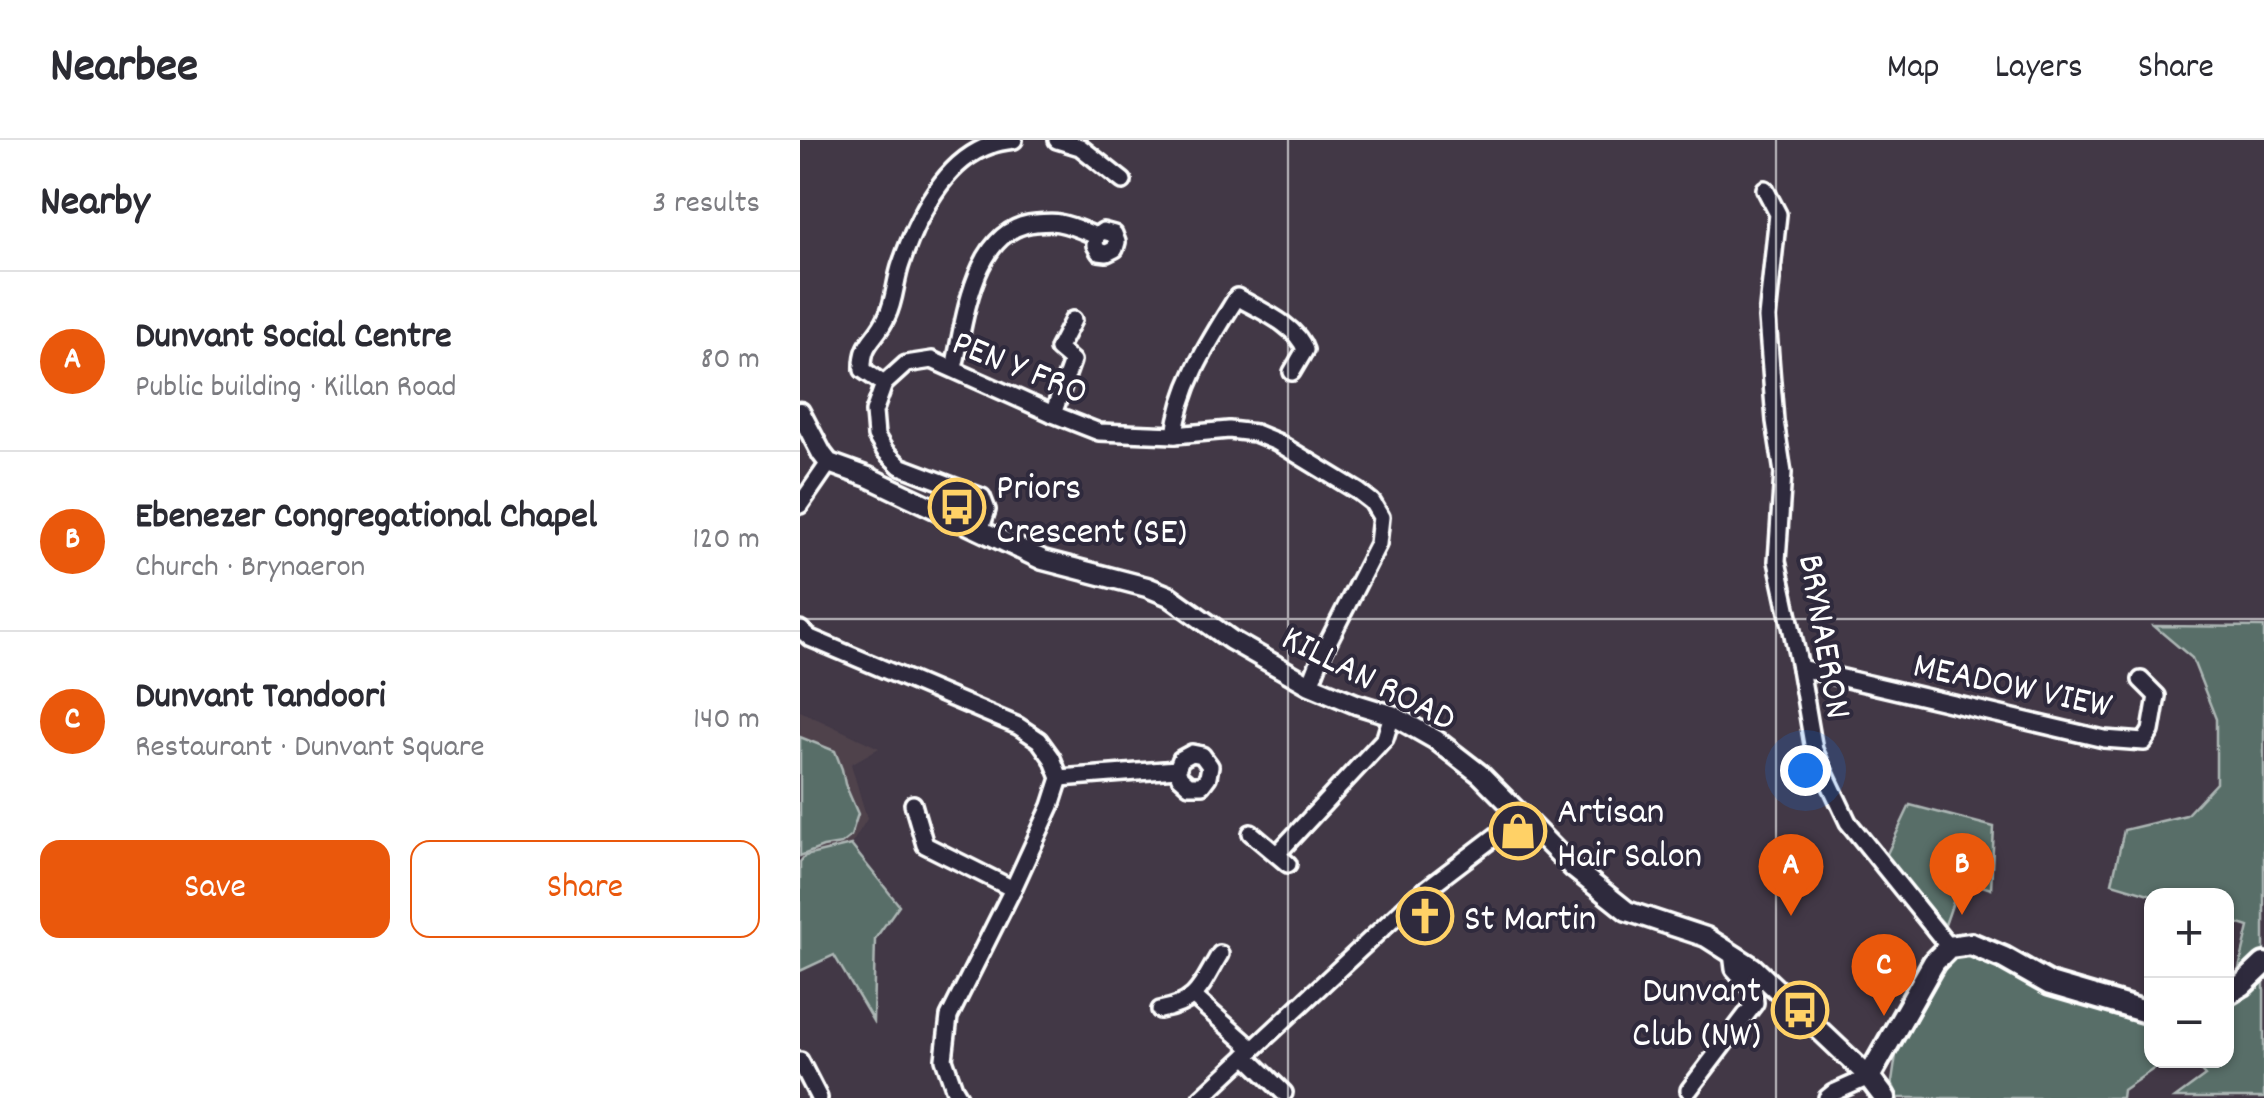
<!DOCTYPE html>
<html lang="en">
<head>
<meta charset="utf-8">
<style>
	body { margin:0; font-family:Dekko,sans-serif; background:#f7f7f7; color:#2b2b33 }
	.controls { position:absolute; right:30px; bottom:30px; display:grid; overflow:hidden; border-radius:20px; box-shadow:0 2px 8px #0004 }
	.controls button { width:90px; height:90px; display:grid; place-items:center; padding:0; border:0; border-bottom:2px solid #e1e1e2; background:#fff; color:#2b2b33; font:50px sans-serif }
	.you { position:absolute; left:1005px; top:630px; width:35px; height:35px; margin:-25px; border:8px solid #fff; border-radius:50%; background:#1a73e8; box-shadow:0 0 0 15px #1a73e833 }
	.badge { display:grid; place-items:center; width:65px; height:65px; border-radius:50%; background:#ea580c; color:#fff; font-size:32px; font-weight:700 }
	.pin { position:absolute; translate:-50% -82px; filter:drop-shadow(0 2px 5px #0008) }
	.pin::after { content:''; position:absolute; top:52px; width:35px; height:30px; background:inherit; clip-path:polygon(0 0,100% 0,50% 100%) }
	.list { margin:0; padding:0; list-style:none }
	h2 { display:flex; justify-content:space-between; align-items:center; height:130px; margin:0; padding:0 40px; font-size:42px }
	h2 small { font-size:32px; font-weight:400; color:#7c7c81 }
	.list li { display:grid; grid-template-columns:65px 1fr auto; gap:30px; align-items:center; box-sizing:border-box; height:180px; padding:0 40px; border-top:2px solid #e1e1e2 }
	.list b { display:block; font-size:38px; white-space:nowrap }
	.list p { margin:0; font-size:32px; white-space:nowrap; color:#7c7c81 }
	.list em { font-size:32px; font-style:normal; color:#7c7c81 }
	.actions { display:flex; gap:20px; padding:30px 40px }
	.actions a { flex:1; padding:22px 0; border:2px solid #ea580c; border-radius:20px; text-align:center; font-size:35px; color:#ea580c }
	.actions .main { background:#ea580c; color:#fff }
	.map { position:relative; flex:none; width:1464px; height:958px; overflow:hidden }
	header { display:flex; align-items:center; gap:60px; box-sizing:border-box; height:140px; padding:0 50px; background:#fff; border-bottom:2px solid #e1e1e2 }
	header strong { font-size:48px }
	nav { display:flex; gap:55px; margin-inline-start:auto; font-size:35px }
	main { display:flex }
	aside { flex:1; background:#fff }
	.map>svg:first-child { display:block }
	.built { fill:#4f424c }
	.green { fill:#586e68; stroke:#acb6b4; stroke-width:2.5 }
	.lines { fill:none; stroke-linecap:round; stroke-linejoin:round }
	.minor-casing { stroke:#fff; stroke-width:22 }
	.tertiary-casing { stroke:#fff; stroke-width:25 }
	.secondary-casing { stroke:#fff; stroke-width:28 }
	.minor { stroke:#2f2a3d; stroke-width:15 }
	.tertiary { stroke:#2f2a3d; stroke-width:18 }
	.secondary { stroke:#2f2a3d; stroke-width:20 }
	.grid { fill:none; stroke:#fff; stroke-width:2.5; stroke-opacity:0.55 }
	.labels { text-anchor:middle; stroke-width:8; stroke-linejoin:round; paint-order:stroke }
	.street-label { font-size:38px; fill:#fff; stroke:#2f2a3d }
	.poi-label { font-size:38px; fill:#fff; stroke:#2f2a3d; text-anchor:start }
</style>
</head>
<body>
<header>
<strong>Nearbee</strong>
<nav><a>Map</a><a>Layers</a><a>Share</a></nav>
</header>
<main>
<aside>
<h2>Nearby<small>3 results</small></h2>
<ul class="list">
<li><span class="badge">A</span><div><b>Dunvant Social Centre</b><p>Public building · Killan Road</p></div><em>80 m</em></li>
<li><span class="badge">B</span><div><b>Ebenezer Congregational Chapel</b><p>Church · Brynaeron</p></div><em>120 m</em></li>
<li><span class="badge">C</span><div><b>Dunvant Tandoori</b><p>Restaurant · Dunvant Square</p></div><em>140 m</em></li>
</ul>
<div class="actions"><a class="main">Save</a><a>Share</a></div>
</aside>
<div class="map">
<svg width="1464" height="958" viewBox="0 0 1464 958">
	<rect width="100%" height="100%" fill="#423846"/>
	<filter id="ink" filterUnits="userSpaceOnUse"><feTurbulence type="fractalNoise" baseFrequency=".01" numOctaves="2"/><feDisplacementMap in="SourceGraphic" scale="20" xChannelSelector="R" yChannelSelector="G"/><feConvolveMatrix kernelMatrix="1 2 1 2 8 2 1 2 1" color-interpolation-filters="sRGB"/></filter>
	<g filter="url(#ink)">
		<path class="built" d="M 0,571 L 79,608 L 51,624 L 67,679 L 51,705 L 5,716 L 0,722 Z"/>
		<g class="green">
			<path d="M 1354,486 L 1464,487 L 1464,958 L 1375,958 L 1405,936 L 1391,921 L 1426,920 L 1427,849 L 1436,841 L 1449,787 L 1427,780 L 1426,756 L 1352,755 L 1312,743 L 1324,690 L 1386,675 L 1416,643 L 1416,579 L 1392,518 Z"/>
			<path d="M 0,597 L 35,611 L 42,629 L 45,644 L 58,674 L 55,683 L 51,696 L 41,704 L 23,707 L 0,716 Z"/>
			<path d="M 1110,665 L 1194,687 L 1191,749 L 1179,745 L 1177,750 L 1159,745 L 1145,785 L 1085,718 Z"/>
			<path d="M 51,705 L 99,765 L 75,799 L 73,881 L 34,815 L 0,831 L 0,722 L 5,716 Z"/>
			<path d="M 1161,813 C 1194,820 1222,842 1253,855 C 1279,866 1324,877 1351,878 L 1352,920 L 1365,921 L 1323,950 L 1322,958 L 1098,958 L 1092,942 L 1096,915 L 1149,822 Z"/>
		</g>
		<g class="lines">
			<g class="minor-casing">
				<g id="minor">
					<path d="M 257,0 L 280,7 L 323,41"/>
					<path d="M 965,49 L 978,74 L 967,178 L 975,281 L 983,333 L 977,421 L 1000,528 L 1014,610 L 1048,682 L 1149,807"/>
					<path d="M 154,228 C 165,181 173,87 236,83 C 243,83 252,81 259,83 C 271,85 284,91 296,96 L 295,105 L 299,112 L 307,113 L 315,109 L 317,102 L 314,94 L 303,91 L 296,96"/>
					<path d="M 84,244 L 63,230 C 62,200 76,201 87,176 C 95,160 95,141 101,124 C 116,80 143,21 191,5 C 198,2 206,1 214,0"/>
					<path d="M 253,274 L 272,221 L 258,209 L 273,180"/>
					<path d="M 375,295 C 381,243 410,201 437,157 C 459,170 497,185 505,210 L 492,232"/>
					<path d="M 0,365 L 29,323"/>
					<path d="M 180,391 L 187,370 L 182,357 L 100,326 L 85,311 L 76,296 L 74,272 L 84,244 L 106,224 L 132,220 L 253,274 L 299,292 L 375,295 L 429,290 L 455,293 L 477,302 L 559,352 L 572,362 L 581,377 L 578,404 L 522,514 L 510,545"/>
					<path d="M 0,489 L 10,498 L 218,586 L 239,600 L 252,618 L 260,638 L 251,666 L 213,749 L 149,877 L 144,919 L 154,948 L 160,958"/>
					<path d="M 1000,528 L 1304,599 L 1344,602 L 1351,591 L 1357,556 L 1341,540"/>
					<path d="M 260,638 L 377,629 L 381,619 L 392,613 L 402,615 L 410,626 L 408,637 L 402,645 L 389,645 L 380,637 L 377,629"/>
					<path d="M 113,664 L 125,705 L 213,749"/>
					<path d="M 451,693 L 488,724"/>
					<path d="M 477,714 L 585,598 L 592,575"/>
					<path d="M 394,857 L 453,909"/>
					<path d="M 360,870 C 399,863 401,845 420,814"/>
					<path d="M 446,916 L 484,953"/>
					<path d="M 0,921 L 19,958"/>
					<path d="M 889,950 L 955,863 L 954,851 L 934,829 L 932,813"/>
					<path d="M 401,958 L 617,756 L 722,676"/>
					<path d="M 1027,958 L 1033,953 L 1069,937"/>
				</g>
			</g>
			<g class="tertiary-casing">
				<path id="tertiary" d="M 0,272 L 22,314 L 29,323 L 68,337 L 243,420 L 347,447 L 369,456 L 431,500 L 510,545 L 556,564 L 592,575 L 636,600 L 680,634 L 773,728 L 827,771 L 906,797 L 953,827 L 1069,937"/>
			</g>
			<g class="secondary-casing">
				<g id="secondary">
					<path d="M 1426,855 L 1442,845 L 1464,824"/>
					<path d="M 1085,958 L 1069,937 L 1134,822 L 1149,807 L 1171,804 L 1204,818 L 1250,844 L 1346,872 L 1352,871"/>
				</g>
			</g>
			<use href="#minor" class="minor"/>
			<use href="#tertiary" class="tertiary"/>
			<use href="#secondary" class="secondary"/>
		</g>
	</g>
	<path class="grid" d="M 488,0 L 488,958M 976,0 L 976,958M 0,479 L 1464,479"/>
	<defs>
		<g id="bus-ring" transform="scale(2.875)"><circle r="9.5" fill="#2f2a3d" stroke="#ffd166" stroke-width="1.5"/><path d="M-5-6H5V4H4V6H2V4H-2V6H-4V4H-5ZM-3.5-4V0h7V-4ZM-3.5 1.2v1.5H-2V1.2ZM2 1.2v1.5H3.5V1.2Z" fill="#ffd166"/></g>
		<g id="shop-ring" transform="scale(2.875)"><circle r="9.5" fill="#2f2a3d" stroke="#ffd166" stroke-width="1.5"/><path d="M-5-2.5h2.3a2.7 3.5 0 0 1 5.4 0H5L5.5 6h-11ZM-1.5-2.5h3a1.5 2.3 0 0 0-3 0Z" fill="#ffd166"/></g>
		<g id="church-ring" transform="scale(2.875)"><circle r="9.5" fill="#2f2a3d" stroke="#ffd166" stroke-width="1.5"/><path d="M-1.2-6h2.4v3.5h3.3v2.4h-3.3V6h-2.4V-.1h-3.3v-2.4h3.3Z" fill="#ffd166"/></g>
	</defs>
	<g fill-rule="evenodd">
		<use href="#bus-ring" x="157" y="367"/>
		<use href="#shop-ring" x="718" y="691"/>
		<use href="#church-ring" x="625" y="776"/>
		<use href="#bus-ring" x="1000" y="870"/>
	</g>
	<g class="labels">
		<g class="street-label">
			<text transform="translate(221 225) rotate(22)" y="13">PEN Y FRO</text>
			<text transform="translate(1027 496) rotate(80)" y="13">BRYNAERON</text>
			<text transform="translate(570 536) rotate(27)" y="13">KILLAN ROAD</text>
			<text transform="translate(1213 543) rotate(12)" y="13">MEADOW VIEW</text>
		</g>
		<g class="poi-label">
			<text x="196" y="358">Priors<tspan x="196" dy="44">Crescent (SE)</tspan></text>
			<text x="757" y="682">Artisan<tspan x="757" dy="44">Hair Salon</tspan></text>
			<text x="664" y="789">St Martin</text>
			<text x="961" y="861" text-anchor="end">Dunvant<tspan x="961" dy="44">Club (NW)</tspan></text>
		</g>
	</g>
</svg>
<div class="controls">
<button>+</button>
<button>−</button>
</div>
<div class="you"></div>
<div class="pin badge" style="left:991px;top:776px">A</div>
<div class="pin badge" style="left:1162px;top:775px">B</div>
<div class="pin badge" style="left:1084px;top:876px">C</div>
</div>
</main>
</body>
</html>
